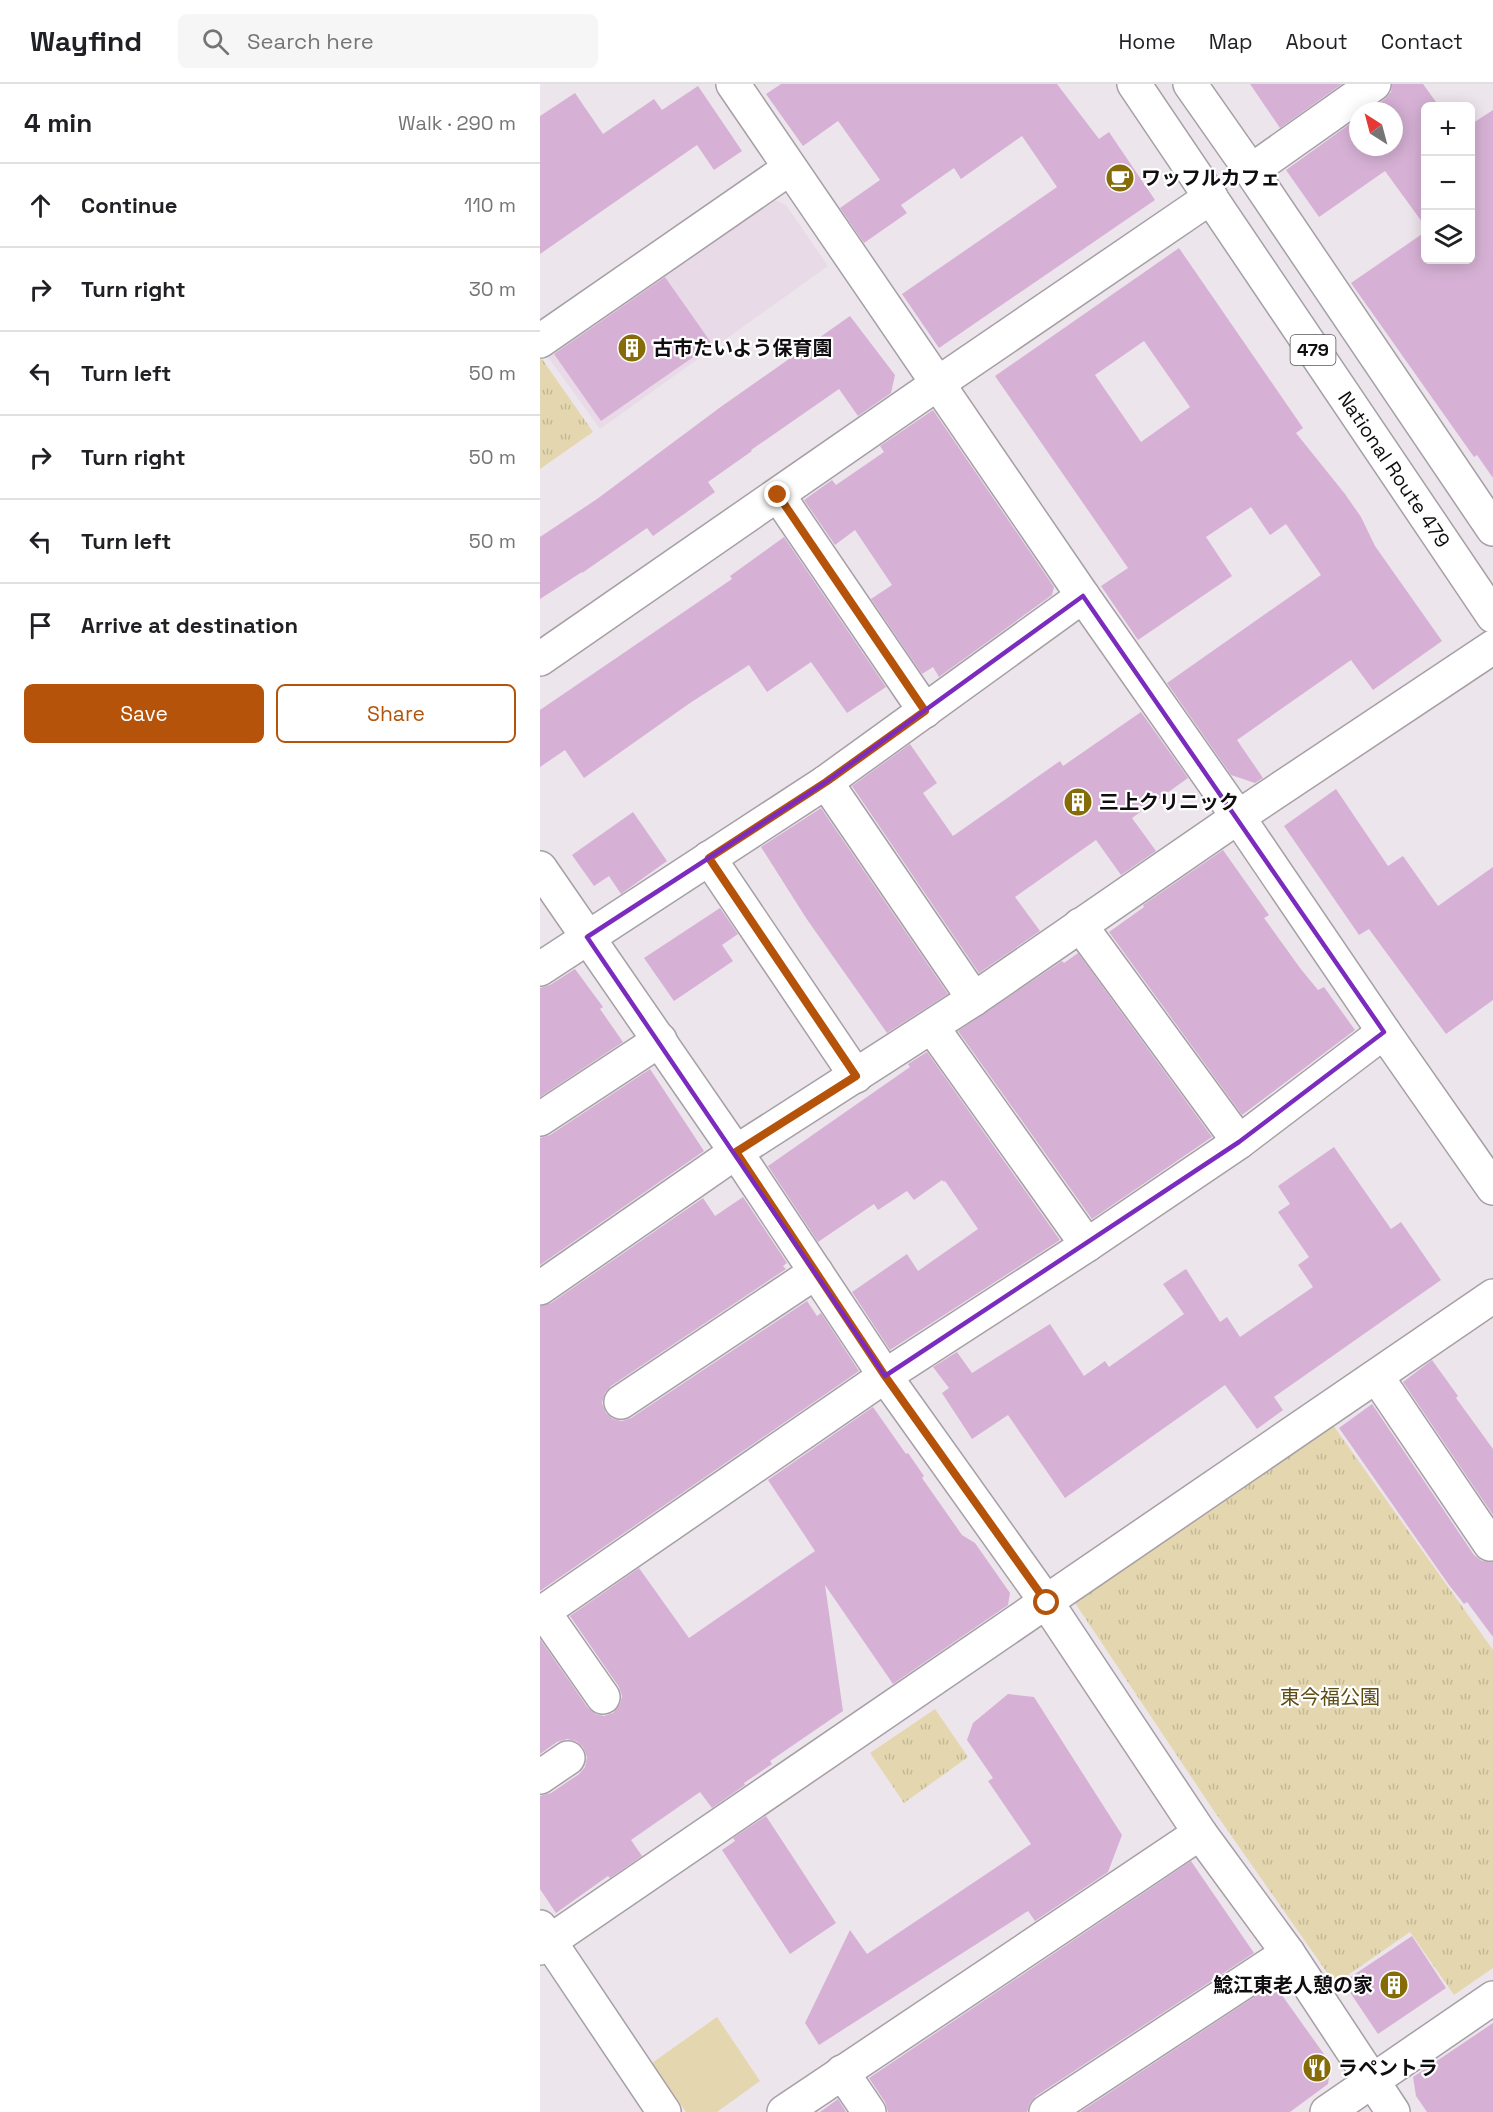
<!DOCTYPE html>
<html lang="en">
<head>
<meta charset="utf-8">
<style>
	body { margin:0; font-family:"Space Grotesk","Noto Sans JP",sans-serif; background:#f6f6f6; color:#202124 }
	.controls { position:absolute; right:18px; top:18px; display:grid; overflow:hidden; border-radius:9px; box-shadow:0 3px 15px #0003 }
	.controls button { width:54px; height:54px; display:grid; place-items:center; padding:0; border:0; border-bottom:2px solid #e0e0e0; background:#fff; color:#202124; font:30px sans-serif }
	.compass { position:absolute; left:809px; top:18px; width:54px; height:54px; border-radius:50%; background:#fff; box-shadow:0 3px 15px #0003; rotate:324deg }
	.stop { position:absolute; width:18px; height:18px; margin:-14px; border:4px solid #b45309; border-radius:50%; background:#fff }
	.stop.end { background:#b45309; border-color:#fff; box-shadow:0 2px 6px #0008 }
	.list { margin:0; padding:0; list-style:none }
	h2 { display:flex; justify-content:space-between; align-items:center; height:78px; margin:0; padding:0 24px; font-size:26px }
	h2 small { font-size:20px; font-weight:400; color:#757577 }
	.list li { display:grid; grid-template-columns:39px 1fr auto; gap:18px; align-items:center; box-sizing:border-box; height:84px; padding:0 24px; border-top:2px solid #e0e0e0 }
	.list b { display:block; font-size:22px; white-space:nowrap }
	.list em { font-size:20px; font-style:normal; color:#757577 }
	.actions { display:flex; gap:12px; padding:18px 24px }
	.actions a { flex:1; padding:14px 0; border:2px solid #b45309; border-radius:9px; text-align:center; font-size:21px; color:#b45309 }
	.actions .main { background:#b45309; color:#fff }
	.icon { flex:none; width:33px; height:33px; fill:none; stroke:currentColor; stroke-width:2; stroke-linecap:round; stroke-linejoin:round }
	.map { position:relative; flex:none; width:953px; height:2028px; overflow:hidden }
	header { display:flex; align-items:center; gap:36px; box-sizing:border-box; height:84px; padding:0 30px; background:#fff; border-bottom:2px solid #e0e0e0 }
	header strong { font-size:28px }
	nav { display:flex; gap:33px; margin-inline-start:auto; font-size:21px }
	.search { width:420px; height:54px; background:#f6f6f6; display:flex; align-items:center; gap:15px; box-sizing:border-box; padding:0 21px; border-radius:9px; color:#757577; font-size:22px }
	main { display:flex }
	aside { flex:1; background:#fff }
	.map>svg:first-child { display:block }
	.built { fill:#e8dae7 }
	.park { fill:url(#park-tufts) }
	.garden { fill:#e4d7b0 }
	.building { fill:#d6b1d5; fill-rule:evenodd }
	.lines { fill:none; stroke-linecap:round; stroke-linejoin:round }
	.minor-casing { stroke:#a69fa6; stroke-width:36 }
	.highway-casing { stroke:#a69fa6; stroke-width:36 }
	.minor { stroke:#fff; stroke-width:33 }
	.highway { stroke:#fff; stroke-width:33 }
	.route { stroke:#b45309; stroke-width:8 }
	.marked { fill:none; stroke:#7b2cbf; stroke-width:4.5; stroke-linejoin:round }
	.labels { text-anchor:middle; stroke-width:4.5; stroke-linejoin:round; paint-order:stroke }
	.shield { fill:#fff; stroke:#585658; stroke-width:1.5 }
	.shield-label { font-size:18px; font-weight:bold; fill:#100d10 }
	.poi-label { font-size:20px; font-weight:bold; fill:#100d10; stroke:#fff; text-anchor:start }
	.street-label { font-size:20px; fill:#100d10; stroke:#fff }
	.park-label { font-size:20px; fill:#5d4d13; stroke:#fff }
</style>
</head>
<body>
<header>
<strong>Wayfind</strong>
<div class="search"><svg class="icon" aria-label="search" viewBox="0 0 24 24"><circle cx="10" cy="10" r="6"/><path d="M15 15l6 6"/></svg>Search here</div>
<nav><a>Home</a><a>Map</a><a>About</a><a>Contact</a></nav>
</header>
<main>
<aside>
<h2>4 min<small>Walk · 290 m</small></h2>
<ul class="list">
<li><svg class="icon" aria-label="ahead" viewBox="0 0 24 24"><path d="M12 20V5M6 11l6-6 6 6"/></svg><div><b>Continue</b></div><em>110 m</em></li>
<li><svg class="icon" aria-label="right" viewBox="0 0 24 24"><path d="M7 20v-9h11M14 6l5 5-5 5"/></svg><div><b>Turn right</b></div><em>30 m</em></li>
<li><svg class="icon" aria-label="left" viewBox="0 0 24 24"><path d="M17 20v-9H6M10 6l-5 5 5 5"/></svg><div><b>Turn left</b></div><em>50 m</em></li>
<li><svg class="icon" aria-label="right" viewBox="0 0 24 24"><path d="M7 20v-9h11M14 6l5 5-5 5"/></svg><div><b>Turn right</b></div><em>50 m</em></li>
<li><svg class="icon" aria-label="left" viewBox="0 0 24 24"><path d="M17 20v-9H6M10 6l-5 5 5 5"/></svg><div><b>Turn left</b></div><em>50 m</em></li>
<li><svg class="icon" aria-label="arrive" viewBox="0 0 24 24"><path d="M6 21V4h12l-3 4 3 4H6"/></svg><div><b>Arrive at destination</b></div></li>
</ul>
<div class="actions"><a class="main">Save</a><a>Share</a></div>
</aside>
<div class="map">
<svg width="953" height="2028" viewBox="0 0 953 2028">
	<defs>
		<pattern id="park-tufts" width="24" height="20" patternUnits="userSpaceOnUse" patternTransform="scale(1.5)"><rect width="24" height="20" fill="#e4d7b0"/><path d="M3 7l-1-3M5 7V3M7 7l1-3M15 17l-1-3M17 17v-4M19 17l1-3" fill="none" stroke="#c3b796"/></pattern>
	</defs>
	<rect width="100%" height="100%" fill="#ede5ec"/>
	<path class="built" d="M 228,113 L 246,121 L 288,182 L 60,345 L 5,269 Z"/>
	<g class="park">
		<path d="M 2,275 L 53,348 L 0,385 L 0,276 Z"/>
		<path d="M 793,1341 L 953,1566 L 953,1884 L 914,1911 L 870,1848 L 795,1900 L 674,1727 L 533,1516 Z"/>
		<path d="M 395,1625 L 428,1673 L 364,1719 L 330,1669 Z"/>
	</g>
	<path class="garden" d="M 177,1933 L 220,1997 L 177,2028 L 146,2028 L 112,1979 Z"/>
	<g class="building">
		<path d="M 241,0 L 517,0 L 559,55 L 569,48 L 615,116 L 399,264 L 362,210 L 517,103 L 482,52 L 421,95 L 414,84 L 361,121 L 367,129 L 324,159 L 300,124 L 340,96 L 298,37 L 263,62 L 226,10 Z"/>
		<path d="M 710,0 L 802,0 L 740,44 Z"/>
		<path d="M 852,0 L 883,0 L 899,22 L 885,22 L 885,142 L 845,87 L 779,133 L 746,86 L 818,34 L 818,63 L 854,63 L 854,27 L 828,27 L 845,15 L 851,8 Z"/>
		<path d="M 158,2 L 202,67 L 174,86 L 157,61 L 0,170 L 0,32 L 35,9 L 63,50 L 114,15 L 122,26 Z"/>
		<path d="M 953,26 L 953,394 L 937,371 L 934,373 L 811,199 L 885,148 L 885,176 L 930,176 L 930,41 Z"/>
		<path d="M 639,164 L 763,344 L 756,349 L 805,410 L 821,433 L 835,462 L 902,557 L 833,606 L 811,576 L 697,656 L 723,694 L 715,699 L 691,691 L 627,599 L 781,491 L 746,440 L 730,451 L 711,423 L 666,453 L 692,492 L 598,556 L 561,502 L 588,484 L 455,292 ZM 604,257 L 650,323 L 601,358 L 555,291 Z"/>
		<path d="M 125,193 L 172,260 L 61,337 L 14,270 Z"/>
		<path d="M 310,232 L 355,291 L 351,309 L 318,332 L 299,305 L 211,366 L 212,367 L 168,398 L 175,408 L 154,423 L 113,452 L 107,444 L 42,489 L 42,488 L 0,515 L 0,453 L 57,415 L 182,322 Z"/>
		<path d="M 393,326 L 514,503 L 512,511 L 399,593 L 393,583 L 382,590 L 331,515 L 352,501 L 315,446 L 295,461 L 264,416 L 292,396 L 296,401 L 344,368 L 340,362 Z"/>
		<path d="M 244,453 L 346,603 L 307,629 L 271,578 L 227,608 L 209,581 L 150,619 L 44,694 L 25,666 L 0,683 L 0,626 L 192,495 L 190,492 Z"/>
		<path d="M 601,628 L 648,694 L 592,734 L 616,767 L 581,791 L 556,756 L 475,813 L 500,847 L 439,889 L 312,702 L 370,660 L 397,699 L 383,709 L 413,752 L 520,677 L 523,682 Z"/>
		<path d="M 796,705 L 848,782 L 863,772 L 898,822 L 953,783 L 953,916 L 906,950 L 829,845 L 819,851 L 744,742 Z"/>
		<path d="M 281,724 L 408,910 L 347,949 L 266,834 L 221,763 Z"/>
		<path d="M 93,728 L 127,777 L 81,810 L 69,792 L 54,802 L 32,771 Z"/>
		<path d="M 683,766 L 729,831 L 724,834 L 760,884 L 778,906 L 784,903 L 815,946 L 702,1031 L 569,848 L 604,823 L 603,821 Z"/>
		<path d="M 180,824 L 198,850 L 182,861 L 193,877 L 134,917 L 104,874 Z"/>
		<path d="M 538,869 L 672,1053 L 552,1135 L 418,947 L 522,877 L 524,879 Z"/>
		<path d="M 35,885 L 63,923 L 60,925 L 83,958 L 0,1013 L 0,904 L 10,901 Z"/>
		<path d="M 387,968 L 520,1156 L 350,1266 L 312,1208 L 367,1170 L 378,1187 L 438,1145 L 423,1123 L 405,1097 L 404,1098 L 402,1096 L 374,1116 L 367,1107 L 338,1126 L 334,1120 L 278,1158 L 228,1082 L 370,983 L 368,980 Z"/>
		<path d="M 110,985 L 164,1067 L 0,1181 L 0,1054 L 10,1051 Z"/>
		<path d="M 794,1063 L 851,1145 L 861,1138 L 901,1196 L 734,1313 L 743,1326 L 717,1345 L 685,1301 L 525,1414 L 468,1331 L 432,1355 L 402,1309 L 409,1304 L 393,1283 L 417,1268 L 432,1289 L 510,1240 L 544,1292 L 565,1277 L 569,1283 L 644,1230 L 623,1200 L 646,1185 L 680,1238 L 687,1233 L 700,1253 L 773,1203 L 758,1181 L 769,1173 L 738,1128 L 750,1120 L 738,1102 Z"/>
		<path d="M 203,1113 L 247,1179 L 243,1182 L 246,1185 L 71,1302 L 65,1309 L 62,1319 L 66,1329 L 73,1335 L 82,1337 L 91,1334 L 267,1217 L 277,1232 L 281,1229 L 319,1287 L 0,1507 L 0,1222 L 11,1219 L 163,1114 L 175,1132 Z"/>
		<path d="M 892,1276 L 918,1312 L 916,1314 L 953,1365 L 953,1431 L 863,1298 Z"/>
		<path d="M 832,1320 L 934,1471 L 942,1477 L 953,1478 L 953,1553 L 927,1518 L 924,1520 L 909,1501 L 799,1344 Z"/>
		<path d="M 333,1323 L 366,1370 L 368,1369 L 384,1392 L 382,1394 L 422,1451 L 435,1459 L 470,1509 L 468,1521 L 353,1600 L 285,1501 L 303,1627 L 230,1677 L 232,1680 L 204,1699 L 205,1701 L 172,1724 L 160,1708 L 91,1756 L 102,1772 L 70,1794 L 68,1792 L 16,1829 L 0,1805 L 0,1712 L 11,1709 L 39,1690 L 45,1683 L 47,1673 L 43,1663 L 36,1657 L 27,1655 L 17,1658 L 0,1670 L 0,1555 L 48,1624 L 56,1630 L 64,1632 L 73,1629 L 80,1620 L 82,1612 L 79,1603 L 30,1532 L 99,1484 L 149,1554 L 275,1467 L 228,1396 Z"/>
		<path d="M 468,1610 L 494,1613 L 582,1751 L 568,1788 L 495,1837 L 488,1827 L 279,1961 L 265,1939 L 310,1846 L 327,1870 L 491,1760 L 448,1697 L 453,1694 L 427,1656 L 433,1639 Z"/>
		<path d="M 226,1732 L 296,1839 L 250,1870 L 182,1766 L 195,1757 L 193,1754 Z"/>
		<path d="M 651,1777 L 714,1869 L 496,2012 L 490,2019 L 487,2028 L 348,2028 L 345,2018 L 329,1994 Z"/>
		<path d="M 872,1852 L 906,1904 L 838,1950 L 803,1898 Z"/>
		<path d="M 734,1900 L 791,1980 L 788,2000 L 750,2028 L 540,2028 Z"/>
		<path d="M 953,1939 L 953,2028 L 887,2028 L 876,2012 L 873,1993 Z"/>
		<path d="M 298,2015 L 306,2028 L 280,2028 Z"/>
	</g>
	<g class="lines">
		<g class="minor-casing">
			<g id="minor">
				<path d="M 193,0 L 543,512 L 698,733 L 844,948 L 953,1104"/>
				<path d="M 711,87 L 834,0"/>
				<path d="M 0,257 L 250,84"/>
				<path d="M 238,411 L 385,627"/>
				<path d="M 0,575 L 397,300 L 671,113"/>
				<path d="M 286,698 L 434,915"/>
				<path d="M 169,774 L 316,992"/>
				<path d="M 0,784 L 196,1068 L 345,1292 L 507,1519 L 660,1749 L 748,1869 L 853,2028"/>
				<path d="M 540,841 L 699,1058"/>
				<path d="M 0,885 L 286,698 L 543,512"/>
				<path d="M 392,943 L 547,1161"/>
				<path d="M 0,1035 L 120,956"/>
				<path d="M 0,1204 L 196,1068 L 434,915 L 698,733 L 953,563"/>
				<path d="M 837,1293 L 950,1460"/>
				<path d="M 81,1318 L 276,1188"/>
				<path d="M 3,1527 L 63,1613"/>
				<path d="M 0,1530 L 345,1292 L 547,1161 L 699,1058 L 844,948"/>
				<path d="M 0,1693 L 28,1674"/>
				<path d="M 0,1843 L 124,2028"/>
				<path d="M 0,1864 L 953,1212"/>
				<path d="M 302,1988 L 329,2028"/>
				<path d="M 244,2028 L 660,1749"/>
				<path d="M 506,2028 L 748,1869"/>
				<path d="M 787,2028 L 953,1914"/>
			</g>
		</g>
		<g class="highway-casing">
			<g id="highway">
				<path id="s1" d="M 594,0 L 953,532"/>
				<path d="M 650,0 L 711,87 L 953,445"/>
			</g>
		</g>
		<use href="#minor" class="minor"/>
		<use href="#highway" class="highway"/>
	</g>
	<g class="lines">
		<path class="route" d="M 238,411 L 385,627 L 286,698 L 169,774 L 316,992 L 196,1068 L 345,1292 L 507,1519"/>
	</g>
	<path class="marked" d="M 543,512 L 844,948 L 699,1058 L 345,1292 L 47,853 L 286,698 Z"/>
	<defs>
		<g id="cafe-disc" transform="scale(1.5)"><circle r="9.5" fill="#856c09" stroke="#fff"/><path d="M-5.5-4.5H6V0H3Q3 3.5 0 3.5H-2.5Q-5.5 3.5-5.5 0ZM3-3.2v2h1.7v-2ZM-6 4.5H4V6H-6Z" fill="#fff"/></g>
		<g id="building-disc" transform="scale(1.5)"><circle r="9.5" fill="#856c09" stroke="#fff"/><path d="M-4-6H4V6H1V3H-1V6H-4ZM-2.5-4.3h1.7v1.8h-1.7ZM.8-4.3h1.7v1.8H.8ZM-2.5-1h1.7V.8h-1.7ZM.8-1h1.7V.8H.8Z" fill="#fff"/></g>
		<g id="restaurant-disc" transform="scale(1.5)"><circle r="9.5" fill="#856c09" stroke="#fff"/><path d="M-5-6h1v4h1v-4h1v4h1v-4h1v5L-1.5 .5V6h-2V.5L-5-1ZM5-6V6H3V1.5H1.5Q1.5-4 5-6Z" fill="#fff"/></g>
	</defs>
	<g fill-rule="evenodd">
		<use href="#cafe-disc" x="580" y="94"/>
		<use href="#building-disc" x="92" y="264"/>
		<use href="#building-disc" x="538" y="718"/>
		<use href="#building-disc" x="854" y="1901"/>
		<use href="#restaurant-disc" x="777" y="1984"/>
	</g>
	<g class="labels">
		<rect class="shield" x="750.5" y="251" width="45" height="30" rx="4.5"/>
		<g class="shield-label">
			<text x="773" y="272">479</text>
		</g>
		<g class="poi-label">
			<text x="601" y="101">ワッフルカフェ</text>
			<text x="113" y="271">古市たいよう保育園</text>
			<text x="559" y="725">三上クリニック</text>
			<text x="833" y="1908" text-anchor="end">鯰江東老人憩の家</text>
			<text x="798" y="1991">ラペントラ</text>
		</g>
		<g class="street-label">
			<text dy="7" stroke="none"><textPath href="#s1" startOffset="465">National Route 479</textPath></text>
		</g>
		<g class="park-label">
			<text x="790" y="1620">東今福公園</text>
		</g>
	</g>
</svg>
<div class="controls">
<button>+</button>
<button>−</button>
<button><svg class="icon" aria-label="layers" viewBox="0 0 24 24"><path d="M12 4l9 5-9 5-9-5zM3 14l9 5 9-5"/></svg></button>
</div>
<svg class="compass" viewBox="-18 -18 36 36"><path d="M0-13l5 13h-10z" fill="#e53935"/><path d="M0 13l5-13h-10z" fill="#757577"/></svg>
<div class="stop" style="left:507px;top:1519px"></div>
<div class="stop end" style="left:238px;top:411px"></div>
</div>
</main>
</body>
</html>
